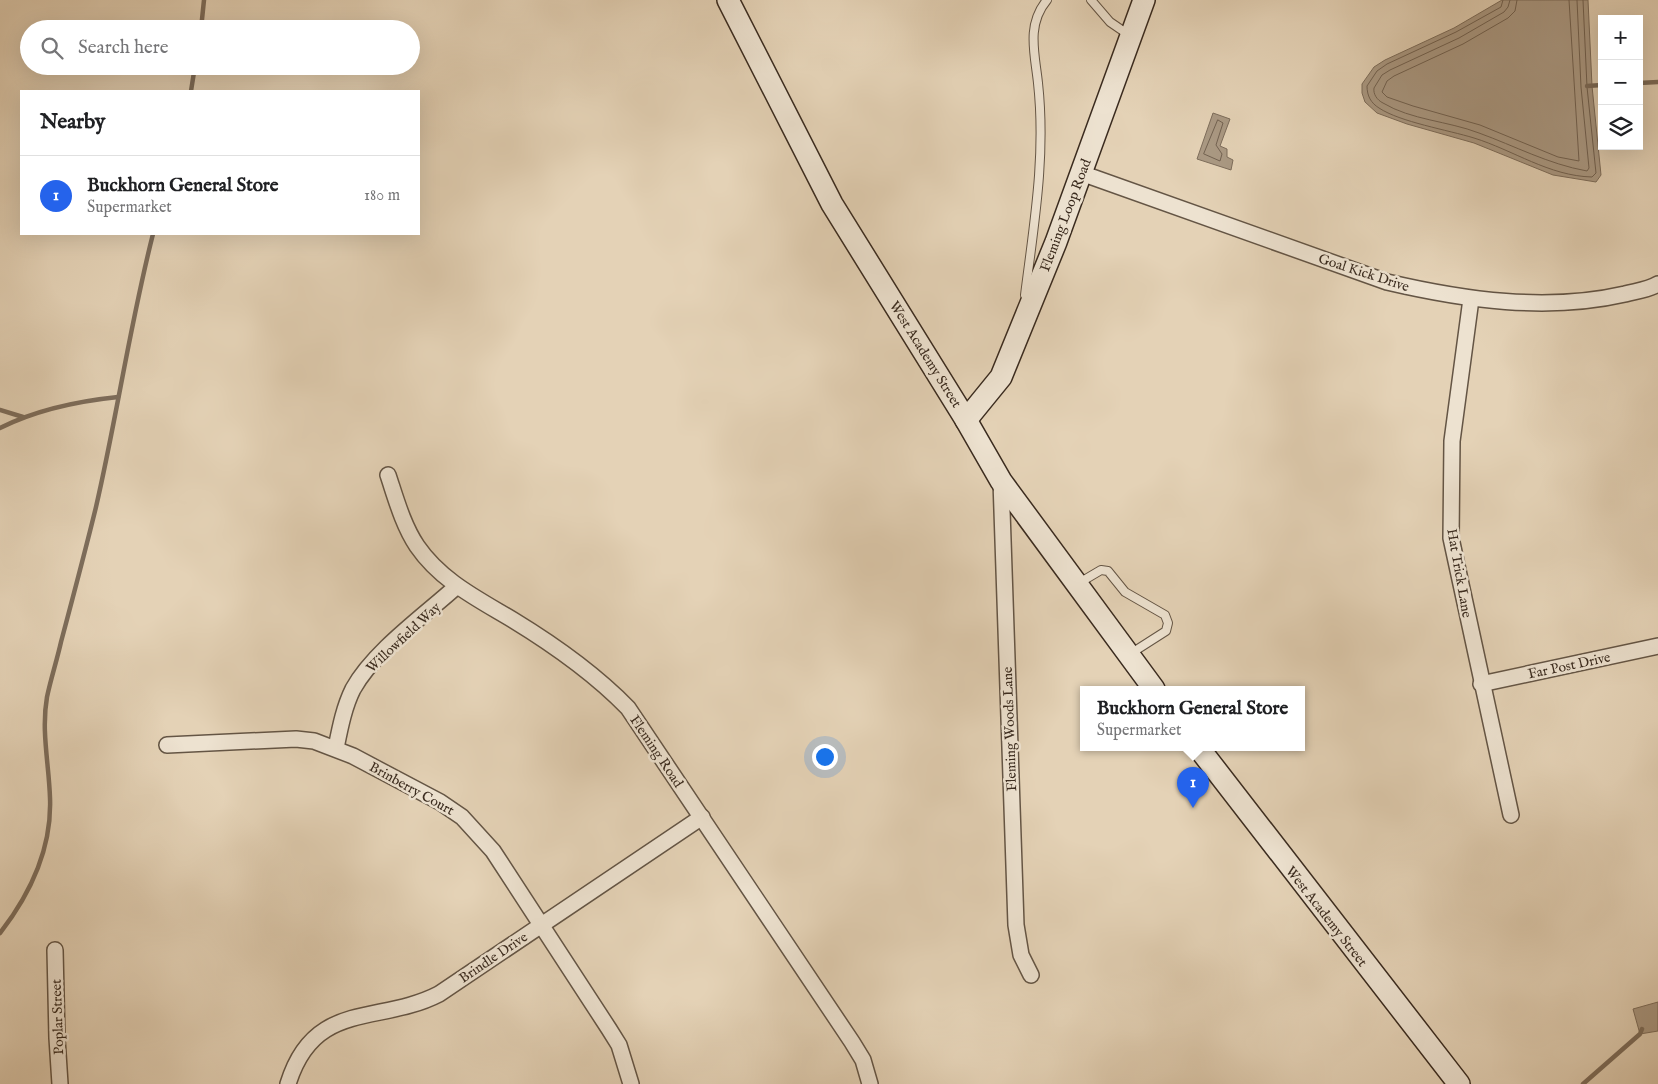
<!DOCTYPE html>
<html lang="en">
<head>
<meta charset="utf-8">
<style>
	body { margin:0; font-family:"IM FELL English",serif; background:#f2f2f2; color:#202124 }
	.controls { position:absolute; right:15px; top:15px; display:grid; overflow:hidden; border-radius:0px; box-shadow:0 5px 20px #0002 }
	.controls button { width:45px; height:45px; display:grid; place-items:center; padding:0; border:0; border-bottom:1px solid #e0e0e0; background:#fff; color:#202124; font:25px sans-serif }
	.you { position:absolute; left:824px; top:756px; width:18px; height:18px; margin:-12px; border:4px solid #fff; border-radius:50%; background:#1a73e8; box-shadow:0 0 0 8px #1a73e833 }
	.badge { display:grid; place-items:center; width:32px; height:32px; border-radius:50%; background:#2563eb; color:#fff; font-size:16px; font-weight:700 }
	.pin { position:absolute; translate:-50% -41px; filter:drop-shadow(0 1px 2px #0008) }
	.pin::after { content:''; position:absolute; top:26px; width:18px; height:15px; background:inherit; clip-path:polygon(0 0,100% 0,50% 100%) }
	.popup { position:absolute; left:1080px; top:686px; width:225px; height:65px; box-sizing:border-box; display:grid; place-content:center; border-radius:0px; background:#fff; filter:drop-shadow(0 1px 4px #0005); font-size:16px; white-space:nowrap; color:#757577 }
	.popup b { font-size:19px; color:#202124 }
	.popup::after { content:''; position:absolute; left:50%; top:100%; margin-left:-10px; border:10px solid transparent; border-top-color:#fff }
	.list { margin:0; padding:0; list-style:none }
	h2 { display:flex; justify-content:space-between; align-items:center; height:65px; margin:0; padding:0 20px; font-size:21px }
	h2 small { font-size:16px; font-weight:400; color:#757577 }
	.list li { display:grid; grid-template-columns:32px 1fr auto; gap:15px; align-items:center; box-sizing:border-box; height:80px; padding:0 20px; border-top:1px solid #e0e0e0 }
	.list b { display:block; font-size:19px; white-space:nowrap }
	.list p { margin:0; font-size:16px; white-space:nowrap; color:#757577 }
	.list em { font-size:16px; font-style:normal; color:#757577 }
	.icon { flex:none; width:28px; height:28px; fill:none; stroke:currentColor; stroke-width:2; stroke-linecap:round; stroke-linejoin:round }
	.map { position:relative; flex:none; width:1658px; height:1084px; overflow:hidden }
	.search { position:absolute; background:#fff; box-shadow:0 5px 20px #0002; left:20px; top:20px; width:400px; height:55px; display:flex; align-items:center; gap:12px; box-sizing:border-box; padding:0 18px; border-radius:28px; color:#757577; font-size:19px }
	.panel { position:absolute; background:#fff; box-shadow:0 5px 20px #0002; left:20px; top:90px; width:400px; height:145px; border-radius:0px }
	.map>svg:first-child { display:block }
	.water { fill:#aa9983; stroke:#7d6d5b }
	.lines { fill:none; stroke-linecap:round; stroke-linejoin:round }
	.shore { stroke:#726251; stroke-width:1 }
	.stream { stroke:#7d6d5b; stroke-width:4.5 }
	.lane-casing { stroke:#645545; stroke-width:10 }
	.street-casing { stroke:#645545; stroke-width:18 }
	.secondary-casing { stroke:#3a2b1f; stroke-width:24 }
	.lane { stroke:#ede2d0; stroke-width:8 }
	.street { stroke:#ede2d0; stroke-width:15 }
	.secondary { stroke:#ede2d0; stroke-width:21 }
	.labels { text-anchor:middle; stroke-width:5; stroke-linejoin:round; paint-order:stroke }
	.street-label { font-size:14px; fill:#3a2b1f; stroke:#ede2d0 }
</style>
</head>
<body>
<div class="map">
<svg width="1658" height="1084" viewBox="0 0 1658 1084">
	<rect width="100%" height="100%" fill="#e4d2b6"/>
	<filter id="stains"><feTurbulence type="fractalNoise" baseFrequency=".004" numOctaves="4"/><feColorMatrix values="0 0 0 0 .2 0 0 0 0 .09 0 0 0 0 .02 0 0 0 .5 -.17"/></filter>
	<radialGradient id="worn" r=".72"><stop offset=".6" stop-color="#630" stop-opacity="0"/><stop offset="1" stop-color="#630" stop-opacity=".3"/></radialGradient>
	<g class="water">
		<path d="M 1502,0 L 1588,0 L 1592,86 L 1601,175 L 1596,182 L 1553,175 L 1474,143 L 1407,124 L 1377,113 L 1365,102 L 1362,93 L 1362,84 L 1374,67 L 1385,60 L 1454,28 Z"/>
		<path d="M 1213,113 L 1230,119 L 1220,146 L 1227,149 L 1227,157 L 1233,160 L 1231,170 L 1197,159 Z"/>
		<path d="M 1658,1002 L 1658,1031 L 1640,1034 L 1633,1009 Z"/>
	</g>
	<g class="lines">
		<g class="shore">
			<path d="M 1503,0 L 1501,7 L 1456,32 L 1387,64 L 1377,71 L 1367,86 C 1367,96 1371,103 1379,108 C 1400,122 1448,130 1474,138 C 1513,150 1549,176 1592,177 L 1596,173 L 1587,87 L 1583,0"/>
			<path d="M 1510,0 L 1508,7 L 1504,12 L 1459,38 L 1390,70 L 1382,75 L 1374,88 C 1373,94 1377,100 1383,103 C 1411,120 1448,121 1479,133 C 1515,146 1548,164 1587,171 L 1589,168 L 1581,87 L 1577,0"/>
			<path d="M 1517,0 L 1515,11 L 1508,18 L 1463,44 L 1394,76 L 1387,81 L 1382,92 L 1387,97 L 1413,106 L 1480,125 L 1558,157 L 1579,161 L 1569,0"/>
			<path d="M 1218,120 L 1223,123 L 1216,145 L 1222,154 L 1220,161 L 1204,154 Z"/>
		</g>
		<g class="stream">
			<path d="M 201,29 L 204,0"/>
			<path d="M 1639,83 L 1658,82"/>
			<path d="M 1587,86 L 1602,85"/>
			<path d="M 191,91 L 195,66"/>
			<path d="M 0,410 L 23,417"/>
			<path d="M 0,428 C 36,410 79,401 118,397"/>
			<path d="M 0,933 C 31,893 52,849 50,798 C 49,764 41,731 47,697 C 51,678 57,660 61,642 C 73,597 85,552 96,507 C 117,416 130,324 153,234"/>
			<path d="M 1583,1084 L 1640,1034 L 1642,1029"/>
		</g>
		<g class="lane-casing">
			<g id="lane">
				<path d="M 1091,0 L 1110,22 L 1129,35"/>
				<path d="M 1025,295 C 1034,224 1046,156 1038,83 C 1035,54 1026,25 1047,0"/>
				<path d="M 1079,583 L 1101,570 L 1108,571 L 1125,592 L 1165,615 L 1168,623 L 1166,631 L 1130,654"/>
			</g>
		</g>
		<g class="street-casing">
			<g id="street">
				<path d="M 1081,173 L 1387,282 C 1464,300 1547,312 1625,294 C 1636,291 1648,290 1658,284"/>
				<path d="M 1471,299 L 1452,441 L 1451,538 L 1511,815"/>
				<path d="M 388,475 C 396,499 403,525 417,546 C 441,581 478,599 513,620 C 554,645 594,673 628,708 L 852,1042 L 863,1060 L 870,1084"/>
				<path d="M 1001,481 L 1016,925 L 1021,955 L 1031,975"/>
				<path d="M 1481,684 L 1658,646"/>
				<path d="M 167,745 L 296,739 L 314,741 L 353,756 L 440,802 L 462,817 L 493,851 L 609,1029 L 619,1045 L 631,1084"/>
				<path d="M 336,748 C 340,728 344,707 353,689 C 374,651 425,615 457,586"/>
				<path d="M 55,950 L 57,1038 L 60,1084"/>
				<path d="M 288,1084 C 314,999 379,1025 439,994 L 702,817"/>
			</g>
		</g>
		<g class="secondary-casing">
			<g id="secondary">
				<path d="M 728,0 L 832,204 L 966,420 L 1001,481 L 1154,689"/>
				<path d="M 966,420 L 1001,377 L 1056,242 L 1144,0"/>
				<path d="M 1198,747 L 1459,1084"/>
			</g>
		</g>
		<use href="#lane" class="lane"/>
		<use href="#street" class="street"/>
		<use href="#secondary" class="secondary"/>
	</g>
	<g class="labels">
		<g class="street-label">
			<text transform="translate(1065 215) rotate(-69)" y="5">Fleming Loop Road</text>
			<text transform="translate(1364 272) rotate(18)" y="5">Goal Kick Drive</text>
			<text transform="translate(926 354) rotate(58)" y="5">West Academy Street</text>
			<text transform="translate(1460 573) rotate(80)" y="5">Hat Trick Lane</text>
			<text transform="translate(403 637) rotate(-43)" y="5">Willowfield Way</text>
			<text transform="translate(1569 665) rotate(-12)" y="5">Far Post Drive</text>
			<text transform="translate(1009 729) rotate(-92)" y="5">Fleming Woods Lane</text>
			<text transform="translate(657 751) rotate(56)" y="5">Fleming Road</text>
			<text transform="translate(412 788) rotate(29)" y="5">Brinberry Court</text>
			<text transform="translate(1327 916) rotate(52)" y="5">West Academy Street</text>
			<text transform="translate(493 957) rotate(-34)" y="5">Brindle Drive</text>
			<text transform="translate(57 1017) rotate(-92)" y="5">Poplar Street</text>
		</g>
	</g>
	<rect width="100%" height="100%" filter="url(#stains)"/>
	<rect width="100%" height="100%" fill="url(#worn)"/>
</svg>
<div class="controls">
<button>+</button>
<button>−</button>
<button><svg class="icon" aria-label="layers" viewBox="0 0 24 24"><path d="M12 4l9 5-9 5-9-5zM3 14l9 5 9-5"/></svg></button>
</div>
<div class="you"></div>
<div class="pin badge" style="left:1193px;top:808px">1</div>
<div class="popup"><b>Buckhorn General Store</b>Supermarket</div>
<div class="search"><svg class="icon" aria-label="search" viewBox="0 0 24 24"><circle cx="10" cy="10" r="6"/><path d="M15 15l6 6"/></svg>Search here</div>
<section class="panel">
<h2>Nearby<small></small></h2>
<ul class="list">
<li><span class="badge">1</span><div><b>Buckhorn General Store</b><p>Supermarket</p></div><em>180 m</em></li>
</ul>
</section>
</div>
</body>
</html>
